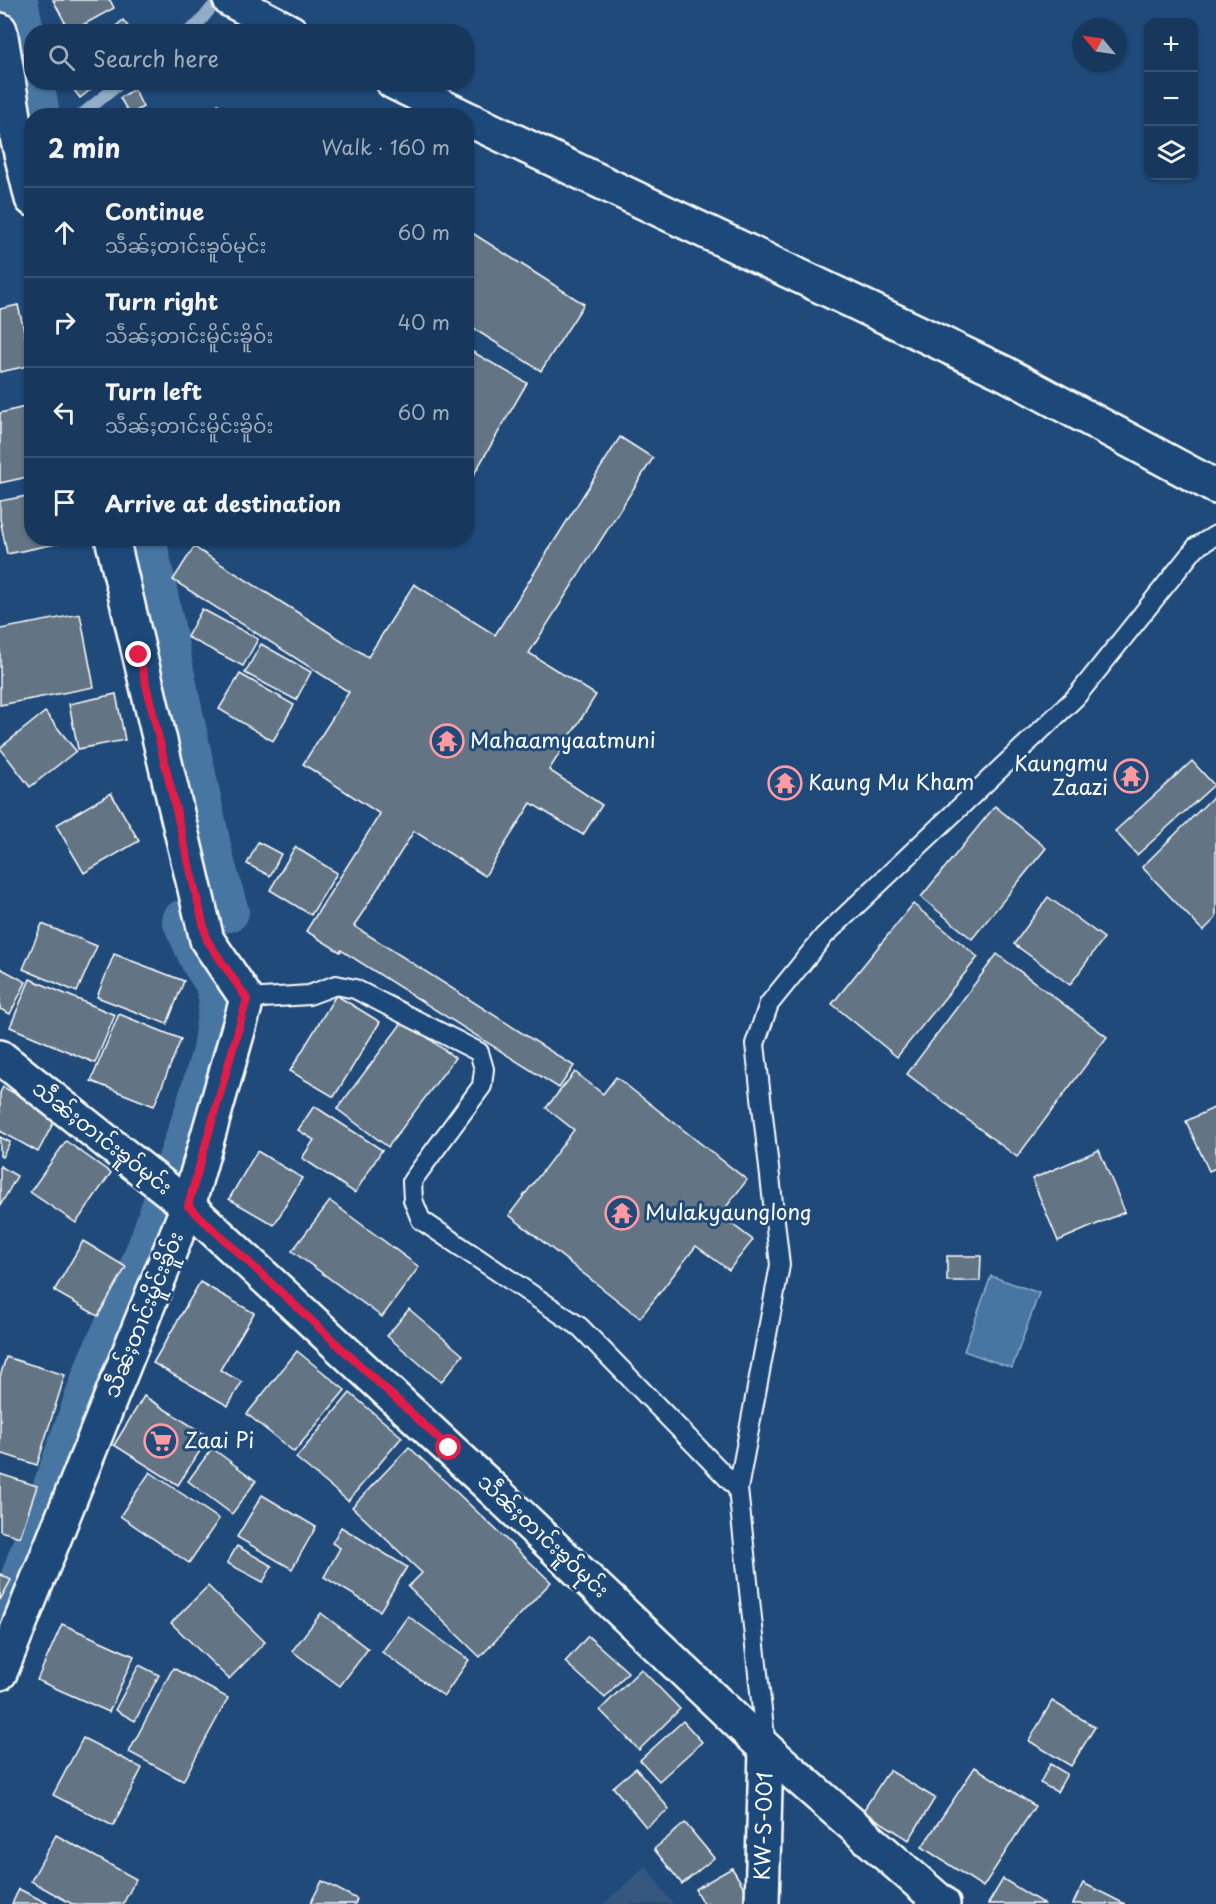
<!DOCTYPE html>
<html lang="en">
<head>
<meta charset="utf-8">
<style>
	body { margin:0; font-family:"Playpen Sans","Noto Sans Myanmar",sans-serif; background:#203f62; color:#f1f3f6 }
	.controls { position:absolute; right:18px; top:18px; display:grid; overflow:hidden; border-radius:12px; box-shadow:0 2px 4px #0004 }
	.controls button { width:54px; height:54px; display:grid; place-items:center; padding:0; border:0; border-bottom:2px solid #365272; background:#17385c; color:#f1f3f6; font:30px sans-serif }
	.compass { position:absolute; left:1072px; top:18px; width:54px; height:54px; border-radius:50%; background:#17385c; box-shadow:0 2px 4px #0004; rotate:299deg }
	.stop { position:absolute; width:18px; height:18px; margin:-14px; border:4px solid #e11d48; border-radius:50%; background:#fff }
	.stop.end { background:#e11d48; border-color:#fff; box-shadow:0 2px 6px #0008 }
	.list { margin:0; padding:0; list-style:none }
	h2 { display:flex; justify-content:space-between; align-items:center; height:78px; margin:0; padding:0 24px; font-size:26px }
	h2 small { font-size:20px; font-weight:400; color:#9eacbb }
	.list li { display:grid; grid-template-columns:39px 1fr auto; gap:18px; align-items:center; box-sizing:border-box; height:90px; padding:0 24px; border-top:2px solid #365272 }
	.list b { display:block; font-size:22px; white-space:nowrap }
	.list p { margin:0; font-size:20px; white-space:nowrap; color:#9eacbb }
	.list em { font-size:20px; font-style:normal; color:#9eacbb }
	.icon { flex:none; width:33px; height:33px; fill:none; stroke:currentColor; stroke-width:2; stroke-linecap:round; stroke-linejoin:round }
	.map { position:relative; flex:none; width:1216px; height:1904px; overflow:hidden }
	.search { position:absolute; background:#17385c; box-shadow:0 2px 4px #0004; left:24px; top:24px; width:450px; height:66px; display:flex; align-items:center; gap:15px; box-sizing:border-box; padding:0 21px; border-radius:24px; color:#9eacbb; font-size:22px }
	.panel { position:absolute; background:#17385c; box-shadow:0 2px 4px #0004; left:24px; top:108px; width:450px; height:438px; border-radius:24px }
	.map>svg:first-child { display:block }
	.built { fill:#34577d }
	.water { fill:#4776a3; stroke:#91adc8; stroke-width:1.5 }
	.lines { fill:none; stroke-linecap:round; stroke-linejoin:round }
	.stream { stroke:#91adc8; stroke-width:12 }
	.canal { stroke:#4776a3; stroke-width:40 }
	.building { fill:#647584; stroke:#fff; stroke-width:1.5 }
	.lane-casing { stroke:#fff; stroke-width:22 }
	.street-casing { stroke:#fff; stroke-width:38 }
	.lane { stroke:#1f4a7a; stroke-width:18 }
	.street { stroke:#1f4a7a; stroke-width:33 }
	.route { stroke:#e11d48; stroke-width:8 }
	.labels { text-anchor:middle; stroke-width:6; stroke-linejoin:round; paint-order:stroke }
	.poi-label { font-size:21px; fill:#fff; stroke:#1f4a7a; text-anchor:start }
	.street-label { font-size:21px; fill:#fff; stroke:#1f4a7a }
</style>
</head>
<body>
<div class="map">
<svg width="1216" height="1904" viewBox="0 0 1216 1904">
	<rect width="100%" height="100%" fill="#1f4a7a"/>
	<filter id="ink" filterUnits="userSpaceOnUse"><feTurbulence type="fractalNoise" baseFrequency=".0167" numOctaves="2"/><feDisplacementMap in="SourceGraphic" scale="12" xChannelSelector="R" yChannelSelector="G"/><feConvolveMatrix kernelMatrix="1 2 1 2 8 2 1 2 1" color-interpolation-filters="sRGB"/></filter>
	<g filter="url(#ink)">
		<path class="built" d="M 646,1866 L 673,1904 L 603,1904 Z"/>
		<path class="water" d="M 991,1276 L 1039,1293 L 1012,1368 L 964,1351 Z"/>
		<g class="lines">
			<g class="stream">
				<path d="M 187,32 L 198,24 L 218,0"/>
				<path d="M 80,116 L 122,82"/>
			</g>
			<g class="canal">
				<path d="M 18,0 L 32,71"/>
				<path d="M 34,82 L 40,116"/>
				<path d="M 7,1616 L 98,1360 L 126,1302 L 150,1239 L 194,1113 L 212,1051 L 219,1001 L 214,982 L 201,962 L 182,920 L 229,912 L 214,860 L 146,538"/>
			</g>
		</g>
		<g class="building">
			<path d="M 53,0 L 110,0 L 114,8 L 70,32 Z"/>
			<path d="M 123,20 L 132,32 L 109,32 Z"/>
			<path d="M 68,82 L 100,82 L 80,98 Z"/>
			<path d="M 134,89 L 143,107 L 130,115 L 120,98 Z"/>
			<path d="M 218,104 L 226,116 L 203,116 Z"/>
			<path d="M 466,229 L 584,304 L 541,371 L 466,324 Z"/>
			<path d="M 18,305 L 32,365 L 0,372 L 0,309 Z"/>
			<path d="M 466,348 L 527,383 L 466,488 Z"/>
			<path d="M 25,407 L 32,437 L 32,476 L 0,483 L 0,413 Z"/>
			<path d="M 620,437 L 653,458 L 529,653 L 596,695 L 549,770 L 602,805 L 583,835 L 531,803 L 485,876 L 414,831 L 354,926 L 574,1066 L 559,1088 L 341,950 L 340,952 L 306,931 L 380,814 L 303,764 L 349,692 L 173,580 L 194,547 L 368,657 L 414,584 L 495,635 Z"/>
			<path d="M 32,495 L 32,538 L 84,538 L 7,554 L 0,519 L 0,501 Z"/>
			<path d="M 202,609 L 258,639 L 243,666 L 187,637 Z"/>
			<path d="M 80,614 L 94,687 L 0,705 L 0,629 Z"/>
			<path d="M 261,644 L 311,672 L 296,700 L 245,673 Z"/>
			<path d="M 240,674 L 294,705 L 273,741 L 219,709 Z"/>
			<path d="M 116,694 L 125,740 L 78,749 L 69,704 Z"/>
			<path d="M 45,712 L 76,751 L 30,787 L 0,748 Z"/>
			<path d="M 1192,761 L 1214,785 L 1137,855 L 1115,831 Z"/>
			<path d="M 111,793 L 139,841 L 84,873 L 56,825 Z"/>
			<path d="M 1216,794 L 1216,918 L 1203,931 L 1142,867 Z"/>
			<path d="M 995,806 L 1046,848 L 972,939 L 921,897 Z"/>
			<path d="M 258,842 L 281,854 L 270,876 L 247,864 Z"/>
			<path d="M 295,847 L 337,873 L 311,915 L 270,890 Z"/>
			<path d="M 1048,897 L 1104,938 L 1070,985 L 1014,944 Z"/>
			<path d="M 913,904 L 978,957 L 897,1057 L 832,1004 Z"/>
			<path d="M 42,924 L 97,946 L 77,992 L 23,969 Z"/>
			<path d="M 114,954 L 184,981 L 167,1024 L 97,997 Z"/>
			<path d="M 997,954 L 1107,1037 L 1017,1157 L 907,1074 Z"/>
			<path d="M 0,968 L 26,982 L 10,1014 L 0,1009 Z"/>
			<path d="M 30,979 L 115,1015 L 95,1063 L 10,1027 Z"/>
			<path d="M 336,995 L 380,1022 L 334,1097 L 290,1071 Z"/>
			<path d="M 119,1014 L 181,1039 L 154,1106 L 91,1081 Z"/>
			<path d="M 404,1020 L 455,1058 L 388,1147 L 337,1109 Z"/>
			<path d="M 575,1072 L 603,1094 L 616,1077 L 747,1180 L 720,1215 L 753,1240 L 729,1270 L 696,1246 L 640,1318 L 509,1215 L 574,1130 L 546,1108 Z"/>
			<path d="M 3,1087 L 57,1116 L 38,1152 L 0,1131 L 0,1093 Z"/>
			<path d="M 314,1106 L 382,1150 L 355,1193 L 302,1158 L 314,1140 L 298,1130 Z"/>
			<path d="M 1216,1107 L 1216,1168 L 1209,1171 L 1186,1121 Z"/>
			<path d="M 0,1137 L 10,1142 L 2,1157 L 0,1156 Z"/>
			<path d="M 66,1141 L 111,1173 L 76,1223 L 30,1192 Z"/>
			<path d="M 1099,1150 L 1125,1212 L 1058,1241 L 1032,1179 Z"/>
			<path d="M 257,1151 L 302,1178 L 274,1225 L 229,1199 Z"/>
			<path d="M 0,1166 L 17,1176 L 0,1206 Z"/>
			<path d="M 330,1201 L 419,1267 L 382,1317 L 292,1251 Z"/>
			<path d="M 83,1241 L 126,1267 L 98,1316 L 54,1291 Z"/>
			<path d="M 947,1256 L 981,1256 L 980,1281 L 947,1281 Z"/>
			<path d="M 200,1282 L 254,1313 L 220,1370 L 242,1382 L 228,1406 L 153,1363 Z"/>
			<path d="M 409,1309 L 463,1355 L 441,1382 L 387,1336 Z"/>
			<path d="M 297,1351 L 345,1390 L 294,1452 L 247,1414 Z"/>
			<path d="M 6,1357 L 65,1375 L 37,1465 L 0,1453 L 0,1377 Z"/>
			<path d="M 350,1393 L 402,1437 L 348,1501 L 296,1458 Z"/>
			<path d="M 144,1396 L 209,1437 L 178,1485 L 114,1445 Z"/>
			<path d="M 409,1447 L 551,1582 L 480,1657 L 408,1587 L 422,1573 L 352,1507 Z"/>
			<path d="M 212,1448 L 256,1481 L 232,1514 L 188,1481 Z"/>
			<path d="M 150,1472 L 219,1519 L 189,1563 L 120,1516 Z"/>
			<path d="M 0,1474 L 37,1486 L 20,1537 L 0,1531 Z"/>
			<path d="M 262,1495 L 316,1527 L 292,1569 L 237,1537 Z"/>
			<path d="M 341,1527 L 407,1567 L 380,1611 L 324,1577 L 340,1548 L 332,1543 Z"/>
			<path d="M 237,1546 L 272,1566 L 263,1582 L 227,1563 Z"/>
			<path d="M 0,1574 L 11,1580 L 0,1600 Z"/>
			<path d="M 208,1586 L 265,1642 L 229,1679 L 171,1623 Z"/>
			<path d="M 321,1613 L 368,1649 L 340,1686 L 292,1651 Z"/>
			<path d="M 408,1616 L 469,1660 L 444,1696 L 382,1652 Z"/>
			<path d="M 62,1624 L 134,1656 L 109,1712 L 37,1680 Z"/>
			<path d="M 588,1636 L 628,1672 L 605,1698 L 565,1662 Z"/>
			<path d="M 139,1665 L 159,1675 L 135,1721 L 115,1710 Z"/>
			<path d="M 173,1668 L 228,1698 L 183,1781 L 129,1752 Z"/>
			<path d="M 641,1669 L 680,1709 L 639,1750 L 600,1710 Z"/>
			<path d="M 1052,1701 L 1095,1727 L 1071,1766 L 1029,1741 Z"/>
			<path d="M 683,1721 L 702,1742 L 659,1781 L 640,1760 Z"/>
			<path d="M 83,1738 L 142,1768 L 113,1826 L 53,1795 Z"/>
			<path d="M 1050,1764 L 1067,1774 L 1057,1792 L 1040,1783 Z"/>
			<path d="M 975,1767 L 1035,1806 L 983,1887 L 922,1847 Z"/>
			<path d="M 636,1768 L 669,1809 L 646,1827 L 613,1787 Z"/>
			<path d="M 889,1770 L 935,1798 L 909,1840 L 863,1811 Z"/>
			<path d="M 685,1823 L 714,1858 L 682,1884 L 654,1849 Z"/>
			<path d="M 56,1835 L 136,1879 L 123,1904 L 72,1904 L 31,1881 Z"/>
			<path d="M 732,1868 L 754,1904 L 703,1904 L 695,1889 Z"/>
			<path d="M 1003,1879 L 1044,1904 L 988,1904 Z"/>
			<path d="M 322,1881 L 357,1899 L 355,1904 L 310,1904 Z"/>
			<path d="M 1083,1883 L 1125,1904 L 1073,1904 Z"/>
			<path d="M 19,1889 L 49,1904 L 12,1904 Z"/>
		</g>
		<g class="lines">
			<g class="lane-casing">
				<g id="lane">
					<path d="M 247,999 L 309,995 L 336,985 L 355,989 L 479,1052 L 484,1069 L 482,1086 L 412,1181 L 413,1200 L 421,1220 L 580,1327 L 738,1489"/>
					<path d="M 766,1747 L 738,1489 L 780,1265 L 755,1044 L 769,1004 L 824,936 L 1076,697 L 1196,547 L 1216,535"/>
				</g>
			</g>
			<g class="street-casing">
				<g id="street">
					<path d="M 230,0 L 291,32"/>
					<path d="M 0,30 L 18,141 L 32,199"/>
					<path d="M 393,82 L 462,116"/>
					<path d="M 466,118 L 1004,373 L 1216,487"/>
					<path d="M 0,1057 L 188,1206 L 483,1480 L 766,1749 L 943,1904"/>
					<path d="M 0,1673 L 188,1206 L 247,999 L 207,940 L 112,538"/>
					<path id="s1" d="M 762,1904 L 766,1749"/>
				</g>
			</g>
			<use href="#lane" class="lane"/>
			<use href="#street" class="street"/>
		</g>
	</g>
	<g class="lines" filter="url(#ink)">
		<path class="route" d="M 139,655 L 207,940 L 247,999 L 188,1206 L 449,1448"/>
	</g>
	<defs>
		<g id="temple-ring" transform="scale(1.725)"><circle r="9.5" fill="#1f4a7a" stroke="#ff9aa2" stroke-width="1.5"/><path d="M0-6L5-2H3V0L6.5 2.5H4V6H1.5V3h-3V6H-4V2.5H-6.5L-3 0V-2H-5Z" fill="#ff9aa2"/></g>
		<g id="supermarket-ring" transform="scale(1.725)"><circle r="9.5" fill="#1f4a7a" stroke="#ff9aa2" stroke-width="1.5"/><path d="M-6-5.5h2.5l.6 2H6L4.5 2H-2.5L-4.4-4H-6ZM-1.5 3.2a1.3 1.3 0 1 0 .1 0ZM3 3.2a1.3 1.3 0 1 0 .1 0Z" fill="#ff9aa2"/></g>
	</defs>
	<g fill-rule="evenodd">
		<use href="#temple-ring" x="447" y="741"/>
		<use href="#temple-ring" x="1131" y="776"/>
		<use href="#temple-ring" x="785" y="783"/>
		<use href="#temple-ring" x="622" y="1213"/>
		<use href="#supermarket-ring" x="161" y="1441"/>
	</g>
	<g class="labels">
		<g class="poi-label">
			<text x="470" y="748">Mahaamyaatmuni</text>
			<text x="1108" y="771" text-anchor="end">Kaungmu<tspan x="1108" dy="24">Zaazi</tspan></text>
			<text x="808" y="790">Kaung Mu Kham</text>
			<text x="645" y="1220">Mulakyaunglong</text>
			<text x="184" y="1448">Zaai Pi</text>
		</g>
		<g class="street-label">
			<text transform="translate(102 1138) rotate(38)" y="7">သဵၼ်ႈတၢင်းၶူဝ်မုင်း</text>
			<text transform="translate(144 1315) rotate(-68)" y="7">သဵၼ်ႈတၢင်းမိူင်းၶိူဝ်း</text>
			<text transform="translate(543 1536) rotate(43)" y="7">သဵၼ်ႈတၢင်းၶူဝ်မုင်း</text>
			<text dy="7" stroke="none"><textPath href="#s1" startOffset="78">KW-S-001</textPath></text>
		</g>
	</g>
</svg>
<div class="controls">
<button>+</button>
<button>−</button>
<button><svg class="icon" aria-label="layers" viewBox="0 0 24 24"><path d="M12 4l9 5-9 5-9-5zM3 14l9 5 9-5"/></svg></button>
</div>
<svg class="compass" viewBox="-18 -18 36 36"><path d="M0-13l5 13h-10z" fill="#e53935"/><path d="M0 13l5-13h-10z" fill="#9eacbb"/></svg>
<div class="stop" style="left:449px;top:1448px"></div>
<div class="stop end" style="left:139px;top:655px"></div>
<div class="search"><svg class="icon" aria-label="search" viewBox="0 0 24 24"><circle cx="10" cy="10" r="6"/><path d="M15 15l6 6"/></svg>Search here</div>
<section class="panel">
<h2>2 min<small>Walk · 160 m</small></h2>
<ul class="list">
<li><svg class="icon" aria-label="ahead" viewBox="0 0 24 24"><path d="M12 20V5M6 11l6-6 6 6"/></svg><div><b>Continue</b><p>သဵၼ်ႈတၢင်းၶူဝ်မုင်း</p></div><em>60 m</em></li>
<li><svg class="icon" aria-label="right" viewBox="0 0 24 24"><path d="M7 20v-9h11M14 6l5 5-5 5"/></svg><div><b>Turn right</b><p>သဵၼ်ႈတၢင်းမိူင်းၶိူဝ်း</p></div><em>40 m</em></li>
<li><svg class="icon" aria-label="left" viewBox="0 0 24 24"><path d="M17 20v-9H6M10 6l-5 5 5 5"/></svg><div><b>Turn left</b><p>သဵၼ်ႈတၢင်းမိူင်းၶိူဝ်း</p></div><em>60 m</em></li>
<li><svg class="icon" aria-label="arrive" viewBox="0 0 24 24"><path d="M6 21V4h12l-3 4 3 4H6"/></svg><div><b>Arrive at destination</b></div></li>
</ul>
</section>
</div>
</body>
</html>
